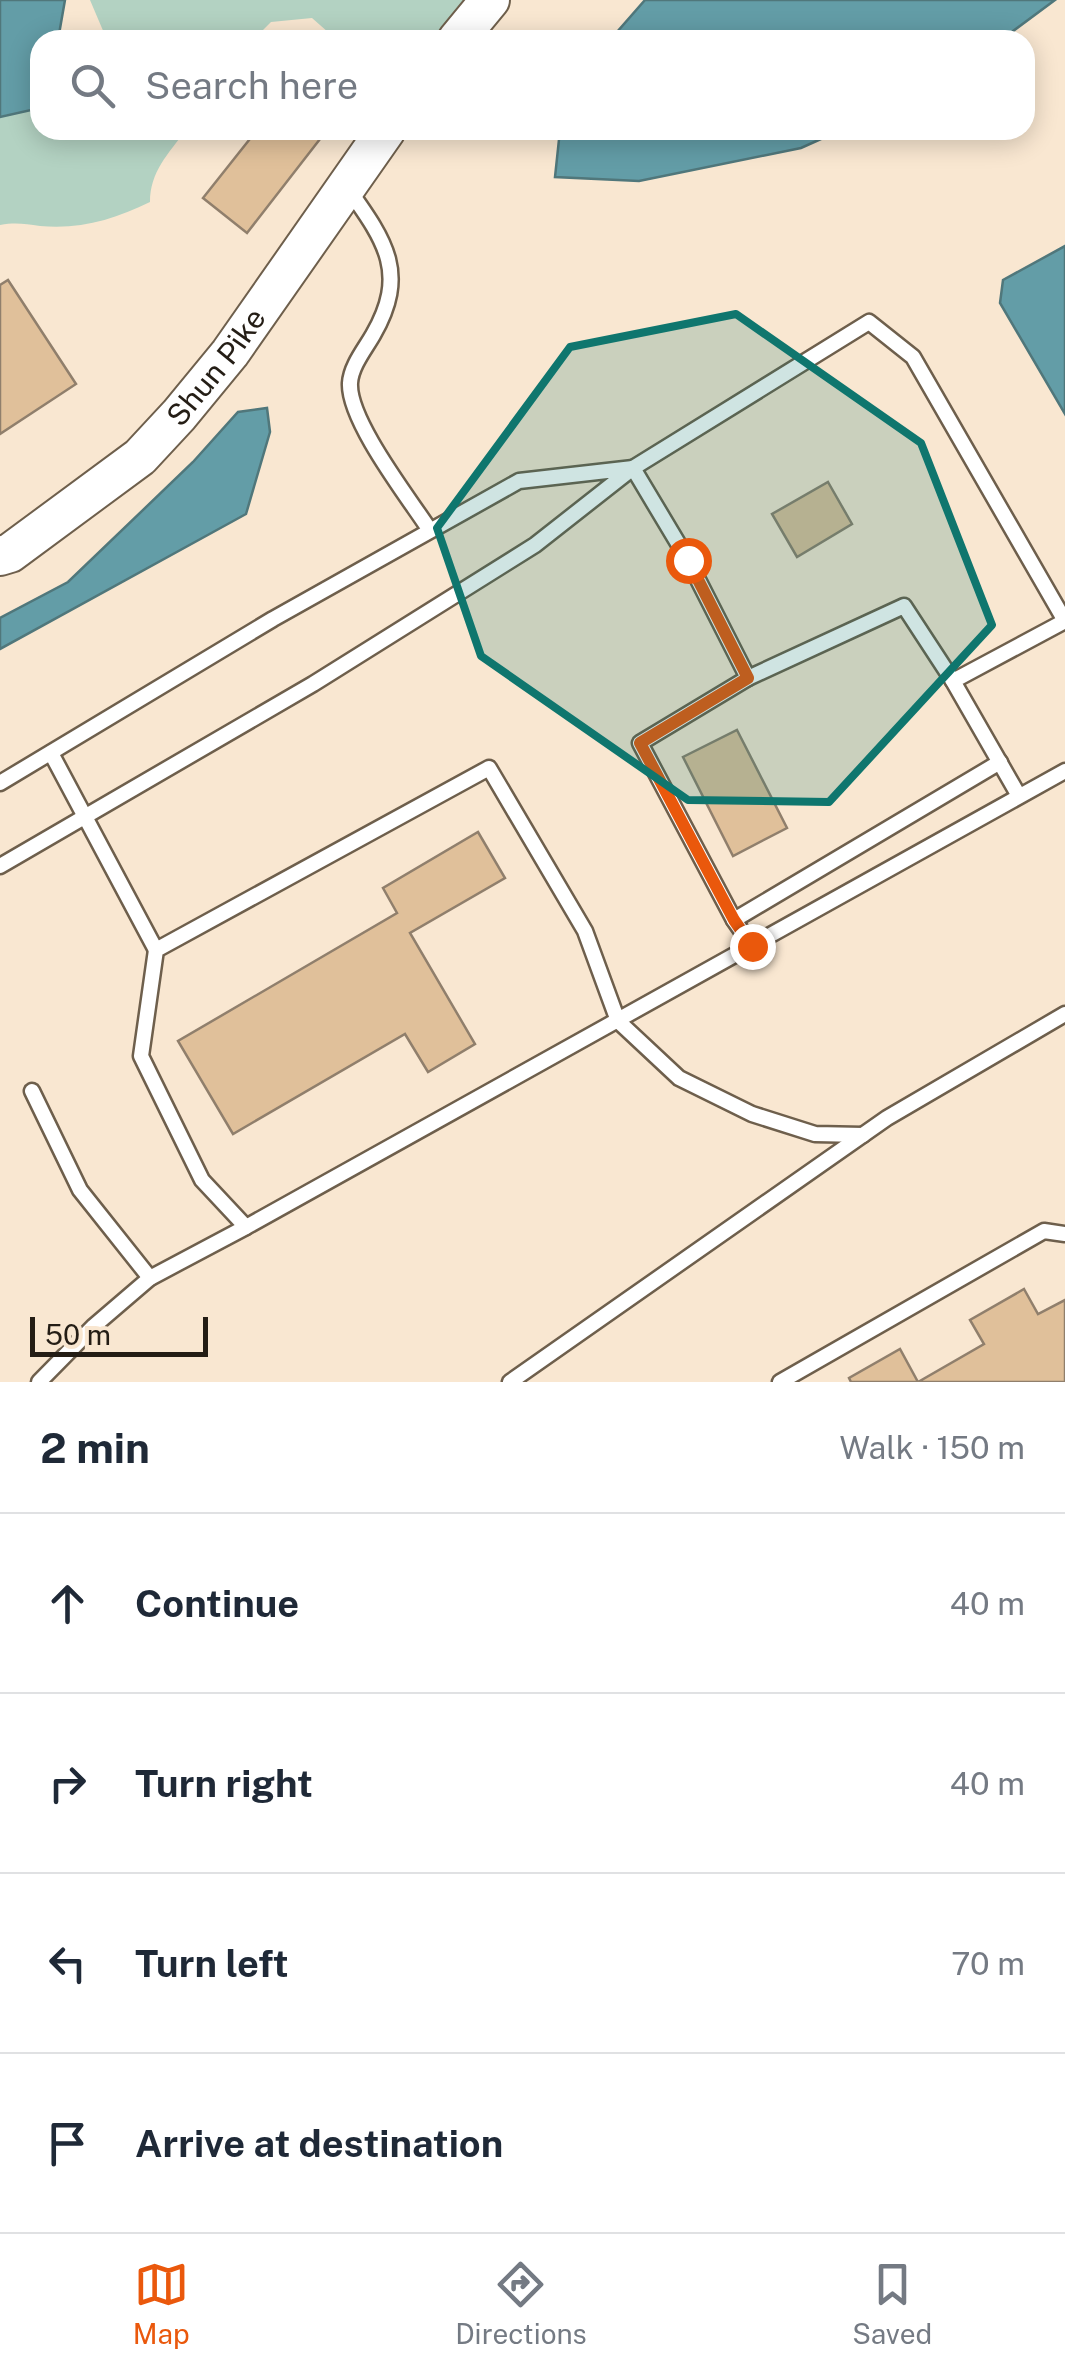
<!DOCTYPE html>
<html lang="en">
<head>
<meta charset="utf-8">
<style>
	body { margin:0; font-family:"Public Sans",sans-serif; background:#f6f6f7; color:#1f2937 }
	.scale { position:absolute; left:30px; bottom:25px; width:178px; box-sizing:border-box; padding-left:10px; border:5px solid #241d15; border-top:0; font-size:28px; line-height:35px; white-space:nowrap; color:#241d15; -webkit-text-stroke:8px #f9e7d1; paint-order:stroke }
	.stop { position:absolute; width:30px; height:30px; margin:-22px; border:8px solid #ea580c; border-radius:50%; background:#fff }
	.stop.end { background:#ea580c; border-color:#fff; box-shadow:0 2px 10px #0008 }
	.list { margin:0; padding:0; list-style:none }
	h2 { display:flex; justify-content:space-between; align-items:center; height:130px; margin:0; padding:0 40px; font-size:42px }
	h2 small { font-size:32px; font-weight:400; color:#747a83 }
	.list li { display:grid; grid-template-columns:65px 1fr auto; gap:30px; align-items:center; box-sizing:border-box; height:180px; padding:0 40px; border-top:2px solid #e0e1e3 }
	.list b { display:block; font-size:38px; white-space:nowrap }
	.list em { font-size:32px; font-style:normal; color:#747a83 }
	.icon { flex:none; width:55px; height:55px; fill:none; stroke:currentColor; stroke-width:2; stroke-linecap:round; stroke-linejoin:round }
	.map { position:relative; flex:none; width:1065px; height:1382px; overflow:hidden }
	.search { position:absolute; background:#fff; box-shadow:0 5px 25px #0003; left:30px; right:30px; top:30px; height:110px; display:flex; align-items:center; gap:25px; box-sizing:border-box; padding:0 35px; border-radius:30px; color:#747a83; font-size:38px }
	.sheet { height:850px; background:#fff }
	nav { display:flex; justify-content:space-around; align-items:center; box-sizing:border-box; height:140px; border-top:2px solid #e0e1e3; background:#fff; font-size:28px; color:#747a83 }
	nav a { display:grid; justify-items:center; gap:5px }
	nav .on { color:#ea580c }
	.map>svg:first-child { display:block }
	.green { fill:#b3d2c2 }
	.water { fill:#639da7; stroke:#50777b; stroke-width:2.5 }
	.building { fill:#e0c09a; stroke:#907f6c; stroke-width:2.5 }
	.lines { fill:none; stroke-linecap:round; stroke-linejoin:round }
	.service-casing { stroke:#6e5f4c; stroke-width:19 }
	.secondary-casing { stroke:#6e5f4c; stroke-width:42 }
	.service { stroke:#fff; stroke-width:14 }
	.secondary { stroke:#fff; stroke-width:38 }
	.route { stroke:#ea580c; stroke-width:12 }
	.marked { fill:#0f766e; fill-opacity:0.2; stroke:#0f766e; stroke-width:8; stroke-linejoin:round }
	.labels { text-anchor:middle; stroke-width:8; stroke-linejoin:round; paint-order:stroke }
	.street-label { font-size:30px; fill:#241d15; stroke:#f9e7d1 }
</style>
</head>
<body>
<div class="map">
<svg width="1065" height="1382" viewBox="0 0 1065 1382">
	<rect width="100%" height="100%" fill="#f9e7d1"/>
	<g class="green">
		<path d="M 90,0 L 489,0 L 457,40 L 337,40 L 312,18 L 271,22 L 253,40 L 107,40 Z"/>
		<path d="M 0,76 L 40,97 L 40,130 L 186,130 C 168,154 150,172 150,202 C 115,219 80,230 40,226 C 25,224 16,222 0,225 Z"/>
	</g>
	<g class="water">
		<path d="M 0,0 L 65,0 L 58,40 L 40,40 L 40,108 L 0,117 Z"/>
		<path d="M 645,0 L 1055,0 L 1001,40 L 610,40 Z"/>
		<path d="M 560,130 L 841,130 L 801,148 L 639,181 L 555,177 Z"/>
		<path d="M 1065,246 L 1065,414 L 1000,303 L 1003,280 Z"/>
		<path d="M 267,408 L 270,432 L 246,514 L 0,649 L 0,618 L 68,582 L 193,462 L 238,412 Z"/>
	</g>
	<g class="building">
		<path d="M 257,130 L 327,130 L 247,233 L 203,198 Z"/>
		<path d="M 8,280 L 76,384 L 0,434 L 0,285 Z"/>
		<path d="M 828,482 L 852,524 L 797,557 L 772,514 Z"/>
		<path d="M 737,730 L 787,828 L 733,856 L 683,757 Z"/>
		<path d="M 478,832 L 505,878 L 410,933 L 475,1044 L 428,1072 L 405,1034 L 233,1134 L 178,1041 L 397,913 L 383,888 Z"/>
		<path d="M 1024,1289 L 1038,1314 L 1065,1300 L 1065,1382 L 851,1382 L 849,1378 L 900,1349 L 918,1382 L 984,1344 L 970,1320 Z"/>
	</g>
	<g class="lines">
		<g class="service-casing">
			<g id="service">
				<path d="M 349,190 C 386,242 408,274 373,335 C 365,349 351,366 350,383 C 348,420 408,497 429,529"/>
				<path d="M 748,678 L 904,606 L 953,681"/>
				<path d="M 51,753 L 156,950"/>
				<path d="M 0,783 L 273,619 L 519,481 L 633,468 L 535,545 L 313,684 L 0,866"/>
				<path d="M 1019,796 L 953,681 L 1065,621"/>
				<path d="M 734,920 L 1000,762"/>
				<path d="M 752,946 L 734,920 L 640,743 L 748,678 L 688,560 L 633,468 L 869,322 L 913,357 L 1065,621"/>
				<path d="M 32,1091 L 80,1190 L 150,1278"/>
				<path d="M 863,1135 L 815,1134 L 752,1114 L 679,1078 L 618,1021 L 585,931 L 489,768 L 156,950 L 141,1056 L 202,1180 L 246,1227 L 1065,771"/>
				<path d="M 39,1382 L 94,1326 L 150,1278 L 246,1227"/>
				<path d="M 510,1382 L 887,1118 L 1065,1014"/>
				<path d="M 780,1382 L 1044,1231 L 1065,1234"/>
			</g>
		</g>
		<g class="secondary-casing">
			<g id="secondary">
				<path d="M 457,40 L 490,0"/>
				<path id="s1" d="M 0,556 L 10,553 L 140,457 L 179,415 L 230,353 L 386,130"/>
			</g>
		</g>
		<use href="#service" class="service"/>
		<use href="#secondary" class="secondary"/>
	</g>
	<g class="lines">
		<path class="route" d="M 688,560 L 748,678 L 640,743 L 734,920 L 752,946"/>
	</g>
	<path class="marked" d="M 736,314 L 921,443 L 992,625 L 829,802 L 688,800 L 481,656 L 437,528 L 570,347 Z"/>
	<g class="labels">
		<g class="street-label">
			<text dy="10" stroke="none"><textPath href="#s1" startOffset="290">Shun Pike</textPath></text>
		</g>
	</g>
</svg>
<div class="scale">50 m</div>
<div class="stop" style="left:688px;top:560px"></div>
<div class="stop end" style="left:752px;top:946px"></div>
<div class="search"><svg class="icon" aria-label="search" viewBox="0 0 24 24"><circle cx="10" cy="10" r="6"/><path d="M15 15l6 6"/></svg>Search here</div>
</div>
<section class="sheet">
<h2>2 min<small>Walk · 150 m</small></h2>
<ul class="list">
<li><svg class="icon" aria-label="ahead" viewBox="0 0 24 24"><path d="M12 20V5M6 11l6-6 6 6"/></svg><div><b>Continue</b></div><em>40 m</em></li>
<li><svg class="icon" aria-label="right" viewBox="0 0 24 24"><path d="M7 20v-9h11M14 6l5 5-5 5"/></svg><div><b>Turn right</b></div><em>40 m</em></li>
<li><svg class="icon" aria-label="left" viewBox="0 0 24 24"><path d="M17 20v-9H6M10 6l-5 5 5 5"/></svg><div><b>Turn left</b></div><em>70 m</em></li>
<li><svg class="icon" aria-label="arrive" viewBox="0 0 24 24"><path d="M6 21V4h12l-3 4 3 4H6"/></svg><div><b>Arrive at destination</b></div></li>
</ul>
</section>
<nav>
<a class="on"><svg class="icon" aria-label="map" viewBox="0 0 24 24"><path d="M3 6l6-2 6 2 6-2v14l-6 2-6-2-6 2zM9 4v14M15 6v14"/></svg>Map</a>
<a><svg class="icon" aria-label="directions" viewBox="0 0 24 24"><path d="M12 3l9 9-9 9-9-9zM9 14v-3h6M13 9l2 2-2 2"/></svg>Directions</a>
<a><svg class="icon" aria-label="saved" viewBox="0 0 24 24"><path d="M7 4h10v16l-5-4-5 4z"/></svg>Saved</a>
</nav>
</body>
</html>
